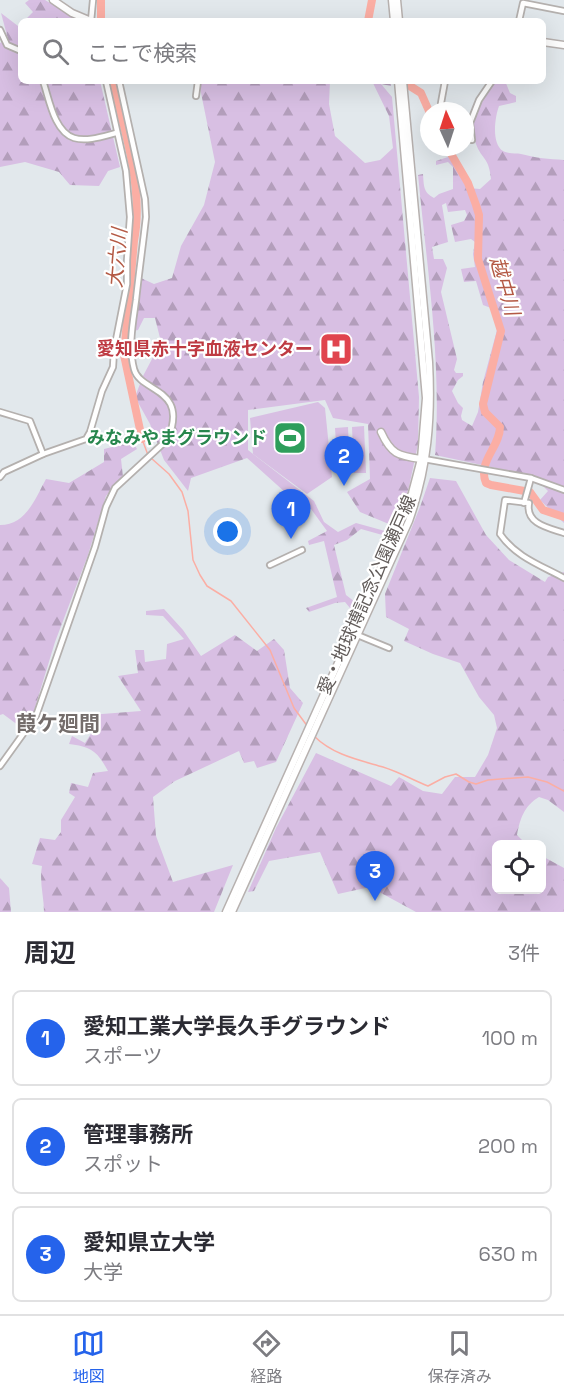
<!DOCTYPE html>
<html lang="ja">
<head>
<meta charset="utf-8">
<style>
	body { margin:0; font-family:"Space Grotesk","Noto Sans JP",sans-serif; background:#f2f2f3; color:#2b2b33 }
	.controls { position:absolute; right:18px; bottom:18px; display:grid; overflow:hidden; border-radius:9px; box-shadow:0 6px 24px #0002 }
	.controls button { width:54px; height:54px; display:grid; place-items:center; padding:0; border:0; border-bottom:2px solid #e1e1e2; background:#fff; color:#2b2b33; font:30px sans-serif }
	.compass { position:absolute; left:420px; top:102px; width:54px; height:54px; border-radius:50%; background:#fff; box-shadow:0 6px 24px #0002; rotate:357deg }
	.you { position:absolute; left:228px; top:532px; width:21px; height:21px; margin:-15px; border:4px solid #fff; border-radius:50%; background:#1a73e8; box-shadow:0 0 0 9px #1a73e833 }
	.badge { display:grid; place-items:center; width:39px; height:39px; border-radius:50%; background:#2563eb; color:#fff; font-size:20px; font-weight:700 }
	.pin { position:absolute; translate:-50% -50px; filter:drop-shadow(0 2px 3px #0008) }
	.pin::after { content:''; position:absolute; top:32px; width:21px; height:18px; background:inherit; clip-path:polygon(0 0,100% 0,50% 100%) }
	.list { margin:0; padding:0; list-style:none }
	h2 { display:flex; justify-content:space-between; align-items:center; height:78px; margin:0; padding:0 24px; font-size:26px }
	h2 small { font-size:20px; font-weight:400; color:#7c7c81 }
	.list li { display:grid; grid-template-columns:39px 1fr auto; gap:18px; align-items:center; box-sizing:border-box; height:96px; margin:0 12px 12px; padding:0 12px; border:2px solid #e1e1e2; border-radius:9px }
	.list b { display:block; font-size:22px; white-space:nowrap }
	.list p { margin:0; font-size:20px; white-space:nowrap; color:#7c7c81 }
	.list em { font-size:20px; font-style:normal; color:#7c7c81 }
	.icon { flex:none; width:33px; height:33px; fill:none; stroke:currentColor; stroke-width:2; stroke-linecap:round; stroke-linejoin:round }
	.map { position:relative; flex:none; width:564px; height:912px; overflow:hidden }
	.search { position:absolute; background:#fff; box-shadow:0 6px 24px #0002; left:18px; right:18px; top:18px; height:66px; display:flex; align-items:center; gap:15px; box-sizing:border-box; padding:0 21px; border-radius:9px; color:#7c7c81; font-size:22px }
	.sheet { height:402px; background:#fff }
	nav { display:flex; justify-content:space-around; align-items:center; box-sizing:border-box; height:84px; border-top:2px solid #e1e1e2; background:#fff; font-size:16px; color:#7c7c81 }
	nav a { display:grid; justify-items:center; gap:3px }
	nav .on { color:#2563eb }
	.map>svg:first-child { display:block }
	.forest { fill:url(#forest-firs); fill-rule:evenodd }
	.pitch { fill:#d8bfe3 }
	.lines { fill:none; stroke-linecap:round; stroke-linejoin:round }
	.stream { stroke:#fbaea4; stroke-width:1.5 }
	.river { stroke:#fbaea4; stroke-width:8 }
	.street-casing { stroke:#b4b0ae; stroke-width:8 }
	.secondary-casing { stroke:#b7b1af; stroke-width:9 }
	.street { stroke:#fff; stroke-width:4.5 }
	.secondary { stroke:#fff; stroke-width:6 }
	.labels { text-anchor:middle; stroke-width:4.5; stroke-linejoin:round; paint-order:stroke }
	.health-label { font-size:18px; font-weight:bold; fill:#be3a42; stroke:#fff; text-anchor:end }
	.leisure-label { font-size:18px; font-weight:bold; fill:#27864d; stroke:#fff; text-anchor:end }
	.street-label { font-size:18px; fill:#625c5a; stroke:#fff }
	.water-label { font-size:20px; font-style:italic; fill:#b45a45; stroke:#fff }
	.quarter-label { font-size:21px; font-weight:bold; fill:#746d6b; stroke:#fff }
</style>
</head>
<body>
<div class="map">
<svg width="564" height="912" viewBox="0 0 564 912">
	<defs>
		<pattern id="forest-firs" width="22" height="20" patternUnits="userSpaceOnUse" patternTransform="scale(1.5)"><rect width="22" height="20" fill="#d8bfe3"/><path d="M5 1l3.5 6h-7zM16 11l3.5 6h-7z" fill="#b39ebb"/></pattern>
	</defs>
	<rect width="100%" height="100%" fill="#e2e8ec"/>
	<g class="forest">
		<path d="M 29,0 L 45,0 L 80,21 L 24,21 L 33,12 L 25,3 Z"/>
		<path d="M 1,13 L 18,26 L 21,24 L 21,81 L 100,81 L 120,167 L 108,171 L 99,186 L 70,185 L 59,172 L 25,162 L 0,167 L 0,43 L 8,39 Z"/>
		<path d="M 201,81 L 330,81 L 329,104 L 335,136 L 365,163 L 380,160 L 393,148 L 389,116 L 372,81 L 390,81 L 391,86 L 381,84 L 392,97 L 419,397 L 418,444 L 409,487 L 396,527 L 360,512 L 347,492 L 370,479 L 368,424 L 333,418 L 325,400 L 248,410 L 248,450 L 314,501 L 324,522 L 338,532 L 356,523 L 385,531 L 386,536 L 361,529 L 347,540 L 334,545 L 346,595 L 355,602 L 355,614 L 345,602 L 335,603 L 309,612 L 306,608 L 337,597 L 324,541 L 309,545 L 308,541 L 327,531 L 311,509 L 286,493 L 247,458 L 191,478 L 188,491 L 164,460 L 150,424 L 135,397 L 143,376 L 161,342 L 155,318 L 144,318 L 138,330 L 134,331 L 141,278 L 154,284 L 172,278 L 181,246 L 204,205 L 215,162 L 200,88 Z"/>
		<path d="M 495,81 L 505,81 L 510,93 L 516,96 L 516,102 L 499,106 C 495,117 491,143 503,151 C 508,154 516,153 521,154 C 536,158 549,159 564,160 L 564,523 L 540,500 L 548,491 L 537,480 L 519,473 L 435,455 C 442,362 427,268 418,175 L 423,174 C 424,186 423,192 434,198 L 439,194 L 453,189 L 453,167 L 448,162 L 436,165 L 436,161 L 451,156 L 468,188 L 480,189 L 491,179 C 489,157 482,160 476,144 C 467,121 483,99 495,81 ZM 446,203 L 448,212 L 465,210 L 467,215 L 464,221 L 451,225 L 455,242 L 471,239 L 475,242 L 473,254 L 475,267 L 461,269 L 464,282 L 476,281 L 483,305 L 491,308 L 497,330 L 483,382 L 478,412 L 472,426 L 462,420 L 461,416 L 463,408 L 458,403 L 452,391 L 458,380 L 463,376 L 463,373 L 456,373 L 454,370 L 457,359 L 441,292 L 447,268 L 443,259 L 434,259 L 432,247 L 448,242 L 442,205 Z"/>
		<path d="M 133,442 L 137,449 L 121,459 L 123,477 L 106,496 L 88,555 L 55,642 L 33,714 L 22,728 L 3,714 L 0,715 L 0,525 C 26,525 35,499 46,479 L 69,483 L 104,462 L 104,449 Z"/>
		<path d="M 430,478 L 456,481 L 486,535 L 509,560 L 545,582 L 548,577 L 564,572 L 564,812 L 548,800 L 539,797 C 524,806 520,819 517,835 L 526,844 L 496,844 L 496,890 L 542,890 L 542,856 L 564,868 L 564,912 L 416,912 L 370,887 L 338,894 L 320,852 L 269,861 L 254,891 L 248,892 L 276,828 L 316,753 L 391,786 L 399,777 L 423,791 L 442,794 L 455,777 L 475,777 L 488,755 L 497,728 L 494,715 L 479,697 L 460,663 L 433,654 L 404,641 L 409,629 L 386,617 L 385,594 L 420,507 Z"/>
		<path d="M 164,609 L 183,630 L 201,656 L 235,635 L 257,651 L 274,639 L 284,650 L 290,688 L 303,703 L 276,762 L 257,768 L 254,761 L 244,763 L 239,751 L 175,781 L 153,797 L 156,836 L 173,882 L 233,865 L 214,912 L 44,912 C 44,896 39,882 42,866 L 32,864 L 40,838 L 55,840 L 61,832 L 61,820 L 75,797 L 69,793 L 71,783 L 88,787 L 93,773 L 108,771 C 97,751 92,747 69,744 L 72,736 L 85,743 L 94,729 L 89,715 L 141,711 L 118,676 L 138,673 L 135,650 L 144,650 L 145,662 L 166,659 L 167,644 L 184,639 L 163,616 L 146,615 L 146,611 Z"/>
		<path d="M 0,878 L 9,888 L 11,912 L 0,912 Z"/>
	</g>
	<g class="pitch">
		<path d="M 318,402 L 325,408 L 332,477 L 307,494 L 253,454 L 250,418 Z"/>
		<path d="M 364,426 L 366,473 L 354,473 L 352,427 Z"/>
		<path d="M 348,427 L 350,474 L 338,474 L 335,428 Z"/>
	</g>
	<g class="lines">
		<g class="stream">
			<path d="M 142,439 L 148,455"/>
			<path d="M 151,458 L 169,474 L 182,492 L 188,511 L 193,560 L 200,575 L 207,586 L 231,601 L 270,650 L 294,708 L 308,727"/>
			<path d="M 314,736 C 333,755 359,760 383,767 C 399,772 413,780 428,786 L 445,777 L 456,774 L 469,782 L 476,784 L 488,780 L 528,777 L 547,782 L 564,791"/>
		</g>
		<g class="river">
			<path d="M 101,0 L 101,21"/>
			<path d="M 368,21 L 372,0"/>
			<path d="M 112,81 C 125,129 144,191 134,241 L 124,355 L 142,439"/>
			<path d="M 402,81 L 421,93 L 429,111"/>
			<path d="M 447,147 L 468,183 L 476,205 L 479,215 L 478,259 L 501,331 L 483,404 L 485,412 L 500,427 C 500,447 477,462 486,483 L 491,485 L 530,492 L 543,510 L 564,517"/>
		</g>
		<g class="street-casing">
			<g id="street">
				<path d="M 91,21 L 93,0"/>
				<path d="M 519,21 L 523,3 L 564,11"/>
				<path d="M 0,30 L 7,45 L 21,51"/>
				<path d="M 43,81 C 49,98 54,132 74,138 C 87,142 104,136 116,133"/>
				<path d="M 196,96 L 198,81"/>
				<path d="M 441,103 L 445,81"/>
				<path d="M 472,140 L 470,123 L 479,100 L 492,81"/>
				<path d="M 0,412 L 30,421 L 43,454"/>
				<path d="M 424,459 L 531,478 L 564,490"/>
				<path d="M 0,477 L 4,472 L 43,454 L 86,439 L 90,432 L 102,391 L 113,367 L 114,350 L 127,284 L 127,260 L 130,217 L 126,171 L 106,81"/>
				<path d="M 524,503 L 531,478"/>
				<path d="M 564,533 C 549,528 525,524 529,503 L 505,500 L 500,534 C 516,557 540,565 564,578"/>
				<path d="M 270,565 L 302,550"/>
				<path d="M 355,634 L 389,648"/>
				<path d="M 0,766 L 36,716 L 95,547 L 106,507 L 115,488 L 168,439 C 189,387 140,393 134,369 C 128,346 133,322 136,300 C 139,272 143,244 146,217 L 145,199 L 119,81"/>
			</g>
		</g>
		<g class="secondary-casing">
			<g id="secondary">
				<path d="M 53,0 L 72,13 L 91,21"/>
				<path d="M 392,0 L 394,21"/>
				<path d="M 397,0 L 399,21"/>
				<path d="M 543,42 L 564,45"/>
				<path d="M 381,432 C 391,454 398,456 421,459"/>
				<path d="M 226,912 L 396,534 L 412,493 L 421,459 L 426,398 L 398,81"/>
				<path d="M 232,912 L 409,521 C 428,467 432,419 429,362 L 403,81"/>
			</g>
		</g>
		<use href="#street" class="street"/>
		<use href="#secondary" class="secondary"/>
	</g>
	<defs>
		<g id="hospital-square" transform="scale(1.725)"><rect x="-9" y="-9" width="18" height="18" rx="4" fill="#e0444e" stroke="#fff"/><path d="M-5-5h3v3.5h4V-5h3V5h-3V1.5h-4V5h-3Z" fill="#fff"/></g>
		<g id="stadium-square" transform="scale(1.725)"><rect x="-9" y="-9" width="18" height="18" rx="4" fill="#2e9e5b" stroke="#fff"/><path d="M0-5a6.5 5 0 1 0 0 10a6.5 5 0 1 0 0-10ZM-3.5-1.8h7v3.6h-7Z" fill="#fff"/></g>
	</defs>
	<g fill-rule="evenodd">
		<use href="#hospital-square" x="336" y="349"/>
		<use href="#stadium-square" x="290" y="438"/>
	</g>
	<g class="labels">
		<g class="health-label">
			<text x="313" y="355">愛知県赤十字血液センター</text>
		</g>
		<g class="leisure-label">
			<text x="267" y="444">みなみやまグラウンド</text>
		</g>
		<g class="street-label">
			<text transform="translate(367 595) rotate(-66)" y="6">愛・地球博記念公園瀬戸線</text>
		</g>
		<g class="water-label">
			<text transform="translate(117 258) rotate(-85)" y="7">大六川</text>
			<text transform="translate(505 286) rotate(74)" y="7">越中川</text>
		</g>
		<g class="quarter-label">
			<text x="58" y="731">葭ケ廻間</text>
		</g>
	</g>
</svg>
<div class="controls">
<button><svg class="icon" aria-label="locate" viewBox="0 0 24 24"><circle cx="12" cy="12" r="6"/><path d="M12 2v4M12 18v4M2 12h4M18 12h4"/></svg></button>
</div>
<svg class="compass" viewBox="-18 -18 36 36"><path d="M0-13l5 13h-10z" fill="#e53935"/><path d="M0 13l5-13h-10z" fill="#7c7c81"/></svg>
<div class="you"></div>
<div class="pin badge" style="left:291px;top:539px">1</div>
<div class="pin badge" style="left:344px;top:486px">2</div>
<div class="pin badge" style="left:375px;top:901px">3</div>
<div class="search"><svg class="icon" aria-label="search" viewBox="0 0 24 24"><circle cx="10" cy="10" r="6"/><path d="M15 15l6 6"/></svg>ここで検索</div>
</div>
<section class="sheet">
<h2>周辺<small>3件</small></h2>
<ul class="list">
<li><span class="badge">1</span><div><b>愛知工業大学長久手グラウンド</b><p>スポーツ</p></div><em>100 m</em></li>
<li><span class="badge">2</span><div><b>管理事務所</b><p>スポット</p></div><em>200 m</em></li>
<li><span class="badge">3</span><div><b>愛知県立大学</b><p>大学</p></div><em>630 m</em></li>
</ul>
</section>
<nav>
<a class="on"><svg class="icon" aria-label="map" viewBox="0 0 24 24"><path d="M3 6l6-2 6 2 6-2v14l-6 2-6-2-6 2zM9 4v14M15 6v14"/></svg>地図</a>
<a><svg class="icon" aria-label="directions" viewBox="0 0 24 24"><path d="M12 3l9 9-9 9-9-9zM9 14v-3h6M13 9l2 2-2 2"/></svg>経路</a>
<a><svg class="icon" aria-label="saved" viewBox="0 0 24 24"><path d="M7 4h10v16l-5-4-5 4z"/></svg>保存済み</a>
</nav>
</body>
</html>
